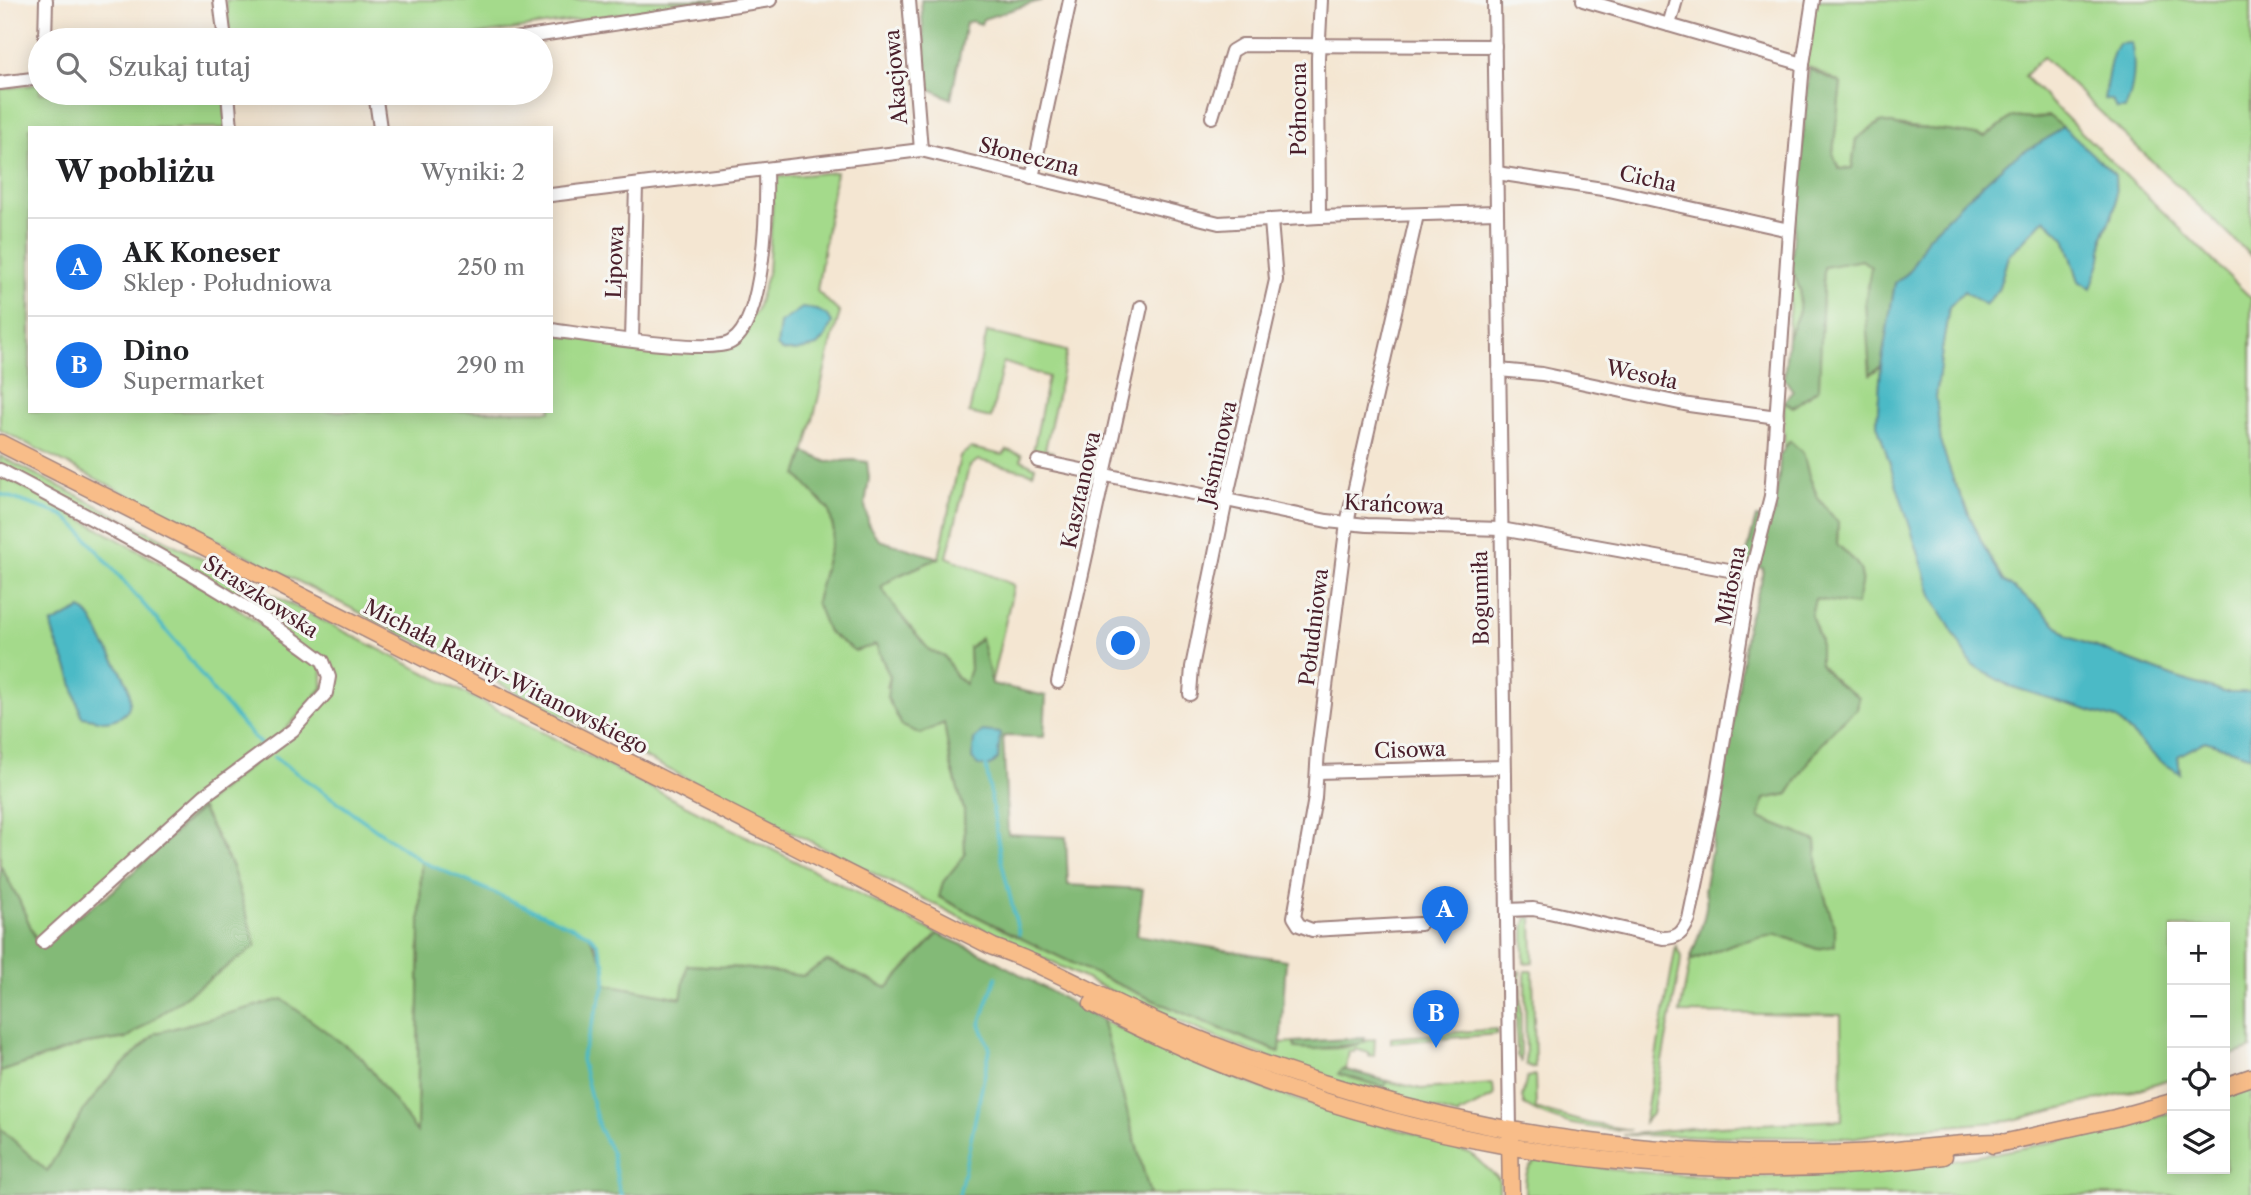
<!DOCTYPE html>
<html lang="pl">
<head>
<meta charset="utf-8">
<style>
	body { margin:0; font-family:"Libre Caslon Text",serif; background:#f2f2f2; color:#202124 }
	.controls { position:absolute; right:21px; bottom:21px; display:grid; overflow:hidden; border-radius:0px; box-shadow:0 4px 18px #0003 }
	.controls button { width:63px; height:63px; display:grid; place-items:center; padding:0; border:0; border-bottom:2px solid #e0e0e0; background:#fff; color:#202124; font:35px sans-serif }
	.you { position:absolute; left:1124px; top:644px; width:24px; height:24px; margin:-18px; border:5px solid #fff; border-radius:50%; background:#1a73e8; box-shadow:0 0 0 10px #1a73e833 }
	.badge { display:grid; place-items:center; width:46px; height:46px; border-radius:50%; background:#1a73e8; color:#fff; font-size:23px; font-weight:700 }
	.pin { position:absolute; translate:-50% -58px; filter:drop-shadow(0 2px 4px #0008) }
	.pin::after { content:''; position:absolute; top:37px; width:24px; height:21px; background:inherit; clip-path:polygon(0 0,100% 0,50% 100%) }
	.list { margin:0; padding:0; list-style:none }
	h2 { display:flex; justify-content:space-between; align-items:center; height:91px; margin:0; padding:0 28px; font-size:30px }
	h2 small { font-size:23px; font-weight:400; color:#757577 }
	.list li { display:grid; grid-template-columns:46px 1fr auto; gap:21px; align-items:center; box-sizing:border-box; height:98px; padding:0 28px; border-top:2px solid #e0e0e0 }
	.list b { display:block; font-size:26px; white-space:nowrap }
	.list p { margin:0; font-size:23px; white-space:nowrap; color:#757577 }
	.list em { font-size:23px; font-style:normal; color:#757577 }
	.icon { flex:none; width:38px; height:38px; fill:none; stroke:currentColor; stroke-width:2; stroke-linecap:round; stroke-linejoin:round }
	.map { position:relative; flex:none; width:2251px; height:1195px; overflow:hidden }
	.search { position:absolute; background:#fff; box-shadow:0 4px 18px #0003; left:28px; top:28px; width:525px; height:77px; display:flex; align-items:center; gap:18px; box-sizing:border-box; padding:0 24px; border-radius:38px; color:#757577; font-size:26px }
	.panel { position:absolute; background:#fff; box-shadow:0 4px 18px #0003; left:28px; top:126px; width:525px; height:287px; border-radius:0px }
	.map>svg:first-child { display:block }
	.green { fill:#a4da8b; stroke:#777c5b; stroke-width:2 }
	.forest { fill:#83ba77; stroke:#666c51; stroke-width:2 }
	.water { fill:#4cbac6; stroke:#4b6c78; stroke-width:2 }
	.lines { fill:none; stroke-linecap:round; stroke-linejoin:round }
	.stream { stroke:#4cbac6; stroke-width:3.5 }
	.minor-casing { stroke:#9f827e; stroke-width:16 }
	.major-casing { stroke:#9f827e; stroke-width:19 }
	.minor { stroke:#fff; stroke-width:12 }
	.major { stroke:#f8bd89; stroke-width:16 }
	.labels { text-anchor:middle; stroke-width:6; stroke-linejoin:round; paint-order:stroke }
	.street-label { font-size:21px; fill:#4a1f2b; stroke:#f6f6f2 }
</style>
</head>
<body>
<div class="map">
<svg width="2251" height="1195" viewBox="0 0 2251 1195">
	<rect width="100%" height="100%" fill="#f6f6f2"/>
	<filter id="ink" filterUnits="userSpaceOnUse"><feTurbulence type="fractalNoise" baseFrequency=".0143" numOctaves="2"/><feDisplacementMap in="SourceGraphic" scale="14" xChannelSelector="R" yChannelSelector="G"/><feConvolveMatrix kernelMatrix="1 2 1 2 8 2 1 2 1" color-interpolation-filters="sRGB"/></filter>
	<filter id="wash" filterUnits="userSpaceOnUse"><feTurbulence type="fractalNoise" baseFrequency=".00686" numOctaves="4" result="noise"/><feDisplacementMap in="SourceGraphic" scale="28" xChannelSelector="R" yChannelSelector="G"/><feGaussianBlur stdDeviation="1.57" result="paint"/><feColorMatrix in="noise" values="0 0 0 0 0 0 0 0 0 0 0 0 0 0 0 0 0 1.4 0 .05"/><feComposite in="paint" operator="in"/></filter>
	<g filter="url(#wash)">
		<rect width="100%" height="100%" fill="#f4e6d2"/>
		<g class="green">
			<path d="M 226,0 L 716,0 L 440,40 L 230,40 Z"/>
			<path d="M 1813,0 L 2251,0 L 2251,256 L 2043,57 L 2024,76 L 2251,298 L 2251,692 L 2223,692 L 2174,677 L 2069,637 L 2039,608 L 2004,581 L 1985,549 L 1953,479 L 1941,444 L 1936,397 L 1942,350 L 1949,307 L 1964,291 L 1985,305 L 1998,290 L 2008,256 L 2044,219 L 2065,238 L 2079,281 L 2091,288 L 2101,259 L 2103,237 L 2116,205 L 2115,175 L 2048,116 L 2031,119 L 2012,117 L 1985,137 C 1950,129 1915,130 1880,122 L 1856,139 L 1852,168 L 1839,169 L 1833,153 L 1841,83 L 1803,64 Z"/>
			<path d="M 40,84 L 40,93 L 224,93 L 227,128 L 30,128 L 30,411 L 551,411 L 551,334 L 713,351 L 756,312 L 768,272 L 774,180 L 778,177 L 836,172 L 817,291 L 840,313 C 823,366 816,422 797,475 L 829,510 L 834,532 L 816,602 L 876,645 L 890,677 L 887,687 L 944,722 L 951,765 L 964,810 L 965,856 L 939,897 C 1050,954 1162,1008 1279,1052 L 1280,1043 L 1294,1042 L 1295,1048 C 1316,1049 1339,1050 1359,1044 C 1366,1042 1368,1039 1375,1039 L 1374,1055 L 1369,1056 L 1369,1053 L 1355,1049 L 1354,1052 L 1349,1051 L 1346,1070 L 1342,1069 L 1383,1087 L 1387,1081 L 1421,1089 L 1493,1084 L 1494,1096 L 1464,1112 L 1460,1112 L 1459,1116 L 1327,1079 L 1219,1039 L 1113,992 L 995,935 L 0,430 L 0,89 Z"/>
			<path d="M 1862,260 L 1872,267 L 1871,374 L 1881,366 L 1877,424 L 1896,480 L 2071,703 L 2116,719 L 2160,761 L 2180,772 L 2178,756 L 2205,741 L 2251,756 L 2251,1048 L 2225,1058 L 2225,927 L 2172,927 L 2172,1078 L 2133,1091 L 2009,1121 L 1899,1130 L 1851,1138 L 1623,1135 L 1700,1127 L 1842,1120 L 1841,1015 L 1680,1013 L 1690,961 L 1735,943 L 1777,934 L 1817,949 L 1835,930 L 1818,873 L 1816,841 L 1759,818 L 1764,799 L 1788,794 C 1808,762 1827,731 1857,709 L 1859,697 L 1837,683 L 1820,664 L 1820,640 L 1811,615 L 1815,598 L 1849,556 L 1837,544 L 1838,523 L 1818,498 L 1809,476 L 1803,453 L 1790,441 L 1784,448 L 1784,401 L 1793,406 L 1819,349 L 1824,267 Z"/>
			<path d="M 1791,266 L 1800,290 L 1799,312 L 1788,338 Z"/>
			<path d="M 987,332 L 1067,351 L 1045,450 L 1053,452 L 1050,457 L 1033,452 L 1048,377 L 1003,362 L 991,418 L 969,413 Z"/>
			<path d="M 971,448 L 1003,455 L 1007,450 L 1022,455 L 1021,460 L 1035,467 L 1033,473 L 978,460 L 969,467 L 947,557 L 1014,585 L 992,680 L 969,648 L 970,669 L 965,685 L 956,676 L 945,657 L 929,650 L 897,612 L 881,587 L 895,577 L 939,558 L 960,456 Z"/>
			<path d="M 0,456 L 938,934 L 887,988 L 828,961 L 803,976 L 744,968 L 687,965 L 682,998 L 605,984 C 605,964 602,949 588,934 L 421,862 L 417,1133 L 362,1058 L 109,1078 L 84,1110 L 47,1172 L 0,1128 L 0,1072 L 81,1045 L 127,1038 L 232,867 L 201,807 L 48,938 L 38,944 L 19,900 L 0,865 L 0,474 L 217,594 L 322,667 L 322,688 L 301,713 L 262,754 L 206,803 L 293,730 L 333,673 L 215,582 L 172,555 L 0,466 Z"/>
			<path d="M 1527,917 L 1532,917 L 1533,962 L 1524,963 L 1524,927 Z"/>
			<path d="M 1676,946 L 1681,957 L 1680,967 L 1652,1114 L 1644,1123 Z"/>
			<path d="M 1520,971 L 1521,1061 L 1517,1056 L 1515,975 Z"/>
			<path d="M 1525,971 L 1533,971 L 1535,1068 L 1526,1065 Z"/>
			<path d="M 1102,1020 C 1213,1076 1332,1115 1453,1143 L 1452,1147 L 1470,1153 L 1499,1179 L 1499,1195 L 1150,1195 Z"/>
			<path d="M 1496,1029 L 1497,1034 L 1391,1043 L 1391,1038 Z"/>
			<path d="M 1535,1075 L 1536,1109 L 1587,1123 L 1631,1130 C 1595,1130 1555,1124 1524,1105 L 1522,1097 L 1527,1077 Z"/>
			<path d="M 2251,1086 L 2251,1195 L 1525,1195 C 1525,1181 1524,1167 1538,1161 C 1565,1160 1591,1167 1617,1170 C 1647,1173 1677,1175 1707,1176 C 1858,1181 2027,1154 2172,1112 L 2172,1169 L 2225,1169 L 2225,1095 Z"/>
		</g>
		<g class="forest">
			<path d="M 921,0 L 1042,0 L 983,19 L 981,24 L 971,21 L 966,23 L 951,99 L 927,87 Z"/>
			<path d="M 1809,69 L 1841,83 L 1833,153 L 1839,169 L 1852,168 L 1856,139 L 1881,122 C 1915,130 1950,129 1985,137 L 2012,117 L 2031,119 L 2049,116 L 2063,127 L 2048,138 L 2010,160 L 1965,200 L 1928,237 L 1909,272 L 1895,283 L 1881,366 L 1870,374 L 1865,303 L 1871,267 L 1862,260 L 1824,267 L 1819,388 L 1793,407 L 1784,401 L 1793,391 L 1784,378 L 1788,338 L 1799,311 L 1800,290 L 1791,266 Z"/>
			<path d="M 1790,441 L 1803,453 L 1809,476 L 1818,498 L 1838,523 L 1837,544 C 1864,570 1866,568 1856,605 L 1815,599 L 1811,615 L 1820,640 L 1820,664 L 1837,683 L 1859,697 L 1857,709 C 1826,731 1808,762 1788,794 L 1764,799 L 1759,818 L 1816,841 L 1818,873 L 1835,930 L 1835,946 L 1817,949 L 1777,934 L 1735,943 L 1690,961 C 1694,945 1713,904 1704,891 L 1735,714 L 1747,624 L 1761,583 L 1763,568 L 1744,565 L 1756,517 L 1766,520 L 1772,518 L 1776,512 L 1773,509 L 1779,476 L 1780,455 Z"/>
			<path d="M 805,452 L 827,462 L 853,460 L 867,462 L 869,478 L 865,505 L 869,526 L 879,540 L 939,558 L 895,577 L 881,587 L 898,612 L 929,650 L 945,657 L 956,676 L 965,684 L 970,669 L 969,648 L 981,638 L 992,684 L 1046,696 L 1044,737 L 1003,736 L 1008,834 L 1066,837 L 1068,885 L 1143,889 L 1137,935 L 1286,960 L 1280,1052 C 1163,1008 1050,954 939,897 L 943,882 L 965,855 L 964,810 L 951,765 L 944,723 L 921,734 L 902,726 L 887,697 L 890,677 L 876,645 L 855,651 L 828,632 L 816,602 L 834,532 L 829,510 L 797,475 Z"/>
			<path d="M 201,808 L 232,867 L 256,946 L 127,1038 L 81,1045 L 0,1072 L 0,865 L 19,900 L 38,944 L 112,892 Z"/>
			<path d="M 421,861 L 588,934 L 605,965 L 605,984 L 681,998 L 687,965 L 744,968 L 803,976 L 827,961 L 887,988 L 938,934 L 985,955 L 1102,1020 L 1150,1195 L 0,1195 L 0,1128 L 47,1171 L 84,1110 L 109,1078 L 156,1033 L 282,999 L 362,1058 L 417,1132 Z"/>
			<path d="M 1365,1038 L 1364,1042 L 1358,1044 L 1317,1049 L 1295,1048 L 1294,1042 Z"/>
			<path d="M 1342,1069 L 1346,1070 L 1387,1081 L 1384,1087 L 1338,1074 Z"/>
		</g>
		<g class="water">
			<path d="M 2131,43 C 2136,62 2134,90 2125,109 L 2116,109 L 2112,100 L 2104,100 C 2107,83 2109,57 2118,44 Z"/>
			<path d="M 2063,127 L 2115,175 L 2116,205 L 2103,237 L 2101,259 L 2091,289 L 2079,281 L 2065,238 L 2044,219 L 2008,256 L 1998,290 L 1985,305 L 1964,291 L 1949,307 L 1942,350 L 1936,397 L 1941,444 L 1953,479 L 1985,549 L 2004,581 L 2039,608 L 2069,637 L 2174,677 L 2223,692 L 2251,692 L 2251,756 L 2205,741 L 2178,756 L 2180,773 L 2160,761 L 2116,719 L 2009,686 L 1972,665 L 1933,598 L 1877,424 L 1881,366 L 1895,283 L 1909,272 L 1928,237 L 1965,200 L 2010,160 L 2048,138 Z"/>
			<path d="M 802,308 C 814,309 825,310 832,322 L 826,336 L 817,346 L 796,351 L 782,351 L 777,346 L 780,323 Z"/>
			<path d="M 81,609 C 94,616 98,633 105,645 C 115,661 142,697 124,714 C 120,718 110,721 104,721 C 97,720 89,718 82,717 C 77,704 74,691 71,678 C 66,659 54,644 51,624 Z"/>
			<path d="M 982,731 L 1000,733 L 998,759 L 990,766 L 979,766 L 972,759 L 974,740 Z"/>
		</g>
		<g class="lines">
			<g class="stream">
				<path d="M 0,494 L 63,515 L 77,527 L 182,649 L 213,691 L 260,744"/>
				<path d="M 274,757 L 421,861 L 588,934 L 597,943 L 605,965 L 605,984 L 581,1059 L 599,1128 L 612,1153 L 619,1190 L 622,1195"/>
				<path d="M 986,766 L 1001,859 L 1019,934"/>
				<path d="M 959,1195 L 990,1049 L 980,1024 L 996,977"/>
			</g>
		</g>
	</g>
	<g filter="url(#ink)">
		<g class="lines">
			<g class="minor-casing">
				<g id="minor">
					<path d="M 220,0 L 225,40"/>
					<path d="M 909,0 L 921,150"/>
					<path d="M 1494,0 L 1510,1130"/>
					<path d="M 1583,0 L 1803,64"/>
					<path d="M 1669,25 L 1676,0"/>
					<path d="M 45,40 L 46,0"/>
					<path d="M 508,40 L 770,0"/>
					<path d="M 0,83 L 40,78"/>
					<path d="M 228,93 L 231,128"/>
					<path d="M 375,93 L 380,128"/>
					<path d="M 1212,117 L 1232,51 L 1242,45 L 1495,46"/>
					<path d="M 1497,173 L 1609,190 L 1789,230"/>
					<path d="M 1032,178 L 1070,0"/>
					<path d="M 551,195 L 921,150 L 1219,223 L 1319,217 L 1497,212"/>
					<path d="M 1417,215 L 1347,523 L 1318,749 L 1315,798 L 1294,917 L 1299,925 L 1312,930 L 1420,924"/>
					<path d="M 1319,217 L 1318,58 L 1321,0"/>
					<path d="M 551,330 C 582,334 711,355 731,342 C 765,322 767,206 766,169"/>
					<path d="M 632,340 L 636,185"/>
					<path d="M 1499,370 L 1542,374 L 1689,405 L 1777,417"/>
					<path d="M 1038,461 L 1327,521 L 1367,525 L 1501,529 L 1751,574"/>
					<path d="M 0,470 C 111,529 223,585 323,661 L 329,677 L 326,693 L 293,730 L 205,795 L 43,942"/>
					<path d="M 1058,682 L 1141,307"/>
					<path d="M 1190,694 L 1192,667 L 1226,500 L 1276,280 L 1271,221"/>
					<path d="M 1317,772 L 1504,767"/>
					<path d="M 1507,910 L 1533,909 L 1549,912 L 1663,938 C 1678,938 1683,933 1689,919 L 1714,799 L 1751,574 L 1771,496 L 1789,230 L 1803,64 L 1813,0"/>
				</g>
			</g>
			<g class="major-casing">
				<g id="major">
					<path d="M 0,443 L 993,947 C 1044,964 1092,993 1142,1015 C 1211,1046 1283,1072 1356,1093 C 1502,1137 1654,1155 1806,1154 C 1839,1154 1873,1153 1906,1149 C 1938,1147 1970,1142 2001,1142"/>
					<path d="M 1092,1004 C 1350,1140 1654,1195 1944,1156"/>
					<path d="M 2225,1086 L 2251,1077"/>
					<path d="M 1510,1139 L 1511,1195"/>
					<path d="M 1993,1145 L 2115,1118 L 2172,1102"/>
				</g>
			</g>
			<use href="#minor" class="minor"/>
			<use href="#major" class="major"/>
		</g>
	</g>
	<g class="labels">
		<g class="street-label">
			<text transform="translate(896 77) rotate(-95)" y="7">Akacjowa</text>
			<text transform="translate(1299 109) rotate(-90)" y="7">Północna</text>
			<text transform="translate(1029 157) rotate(14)" y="7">Słoneczna</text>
			<text transform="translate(1648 179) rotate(12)" y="7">Cicha</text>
			<text transform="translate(615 262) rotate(-88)" y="7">Lipowa</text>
			<text transform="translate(1642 375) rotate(12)" y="7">Wesoła</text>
			<text transform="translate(1218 453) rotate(-77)" y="7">Jaśminowa</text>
			<text transform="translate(1081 490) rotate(-78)" y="7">Kasztanowa</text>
			<text transform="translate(1394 505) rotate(3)" y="7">Krańcowa</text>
			<text transform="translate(1731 586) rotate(-79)" y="7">Miłosna</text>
			<text transform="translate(261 597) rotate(33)" y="7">Straszkowska</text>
			<text transform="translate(1481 598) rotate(-91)" y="7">Bogumiła</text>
			<text transform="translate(1314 627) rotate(-83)" y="7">Południowa</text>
			<text transform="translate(506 677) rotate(27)" y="7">Michała Rawity-Witanowskiego</text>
			<text transform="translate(1410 750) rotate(-2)" y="7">Cisowa</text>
		</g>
	</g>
</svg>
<div class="controls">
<button>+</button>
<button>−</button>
<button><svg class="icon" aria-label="locate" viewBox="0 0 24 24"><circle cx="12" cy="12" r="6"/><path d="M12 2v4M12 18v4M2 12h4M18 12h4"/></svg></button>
<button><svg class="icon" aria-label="layers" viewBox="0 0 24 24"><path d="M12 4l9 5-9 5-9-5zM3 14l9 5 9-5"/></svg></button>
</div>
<div class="you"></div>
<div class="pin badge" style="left:1445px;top:944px">A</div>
<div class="pin badge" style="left:1436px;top:1048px">B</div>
<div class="search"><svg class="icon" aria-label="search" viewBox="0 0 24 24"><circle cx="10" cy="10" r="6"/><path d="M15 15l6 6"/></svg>Szukaj tutaj</div>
<section class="panel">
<h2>W pobliżu<small>Wyniki: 2</small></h2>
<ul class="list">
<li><span class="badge">A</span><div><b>AK Koneser</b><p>Sklep · Południowa</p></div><em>250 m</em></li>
<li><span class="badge">B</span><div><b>Dino</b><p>Supermarket</p></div><em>290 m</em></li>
</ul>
</section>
</div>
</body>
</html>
